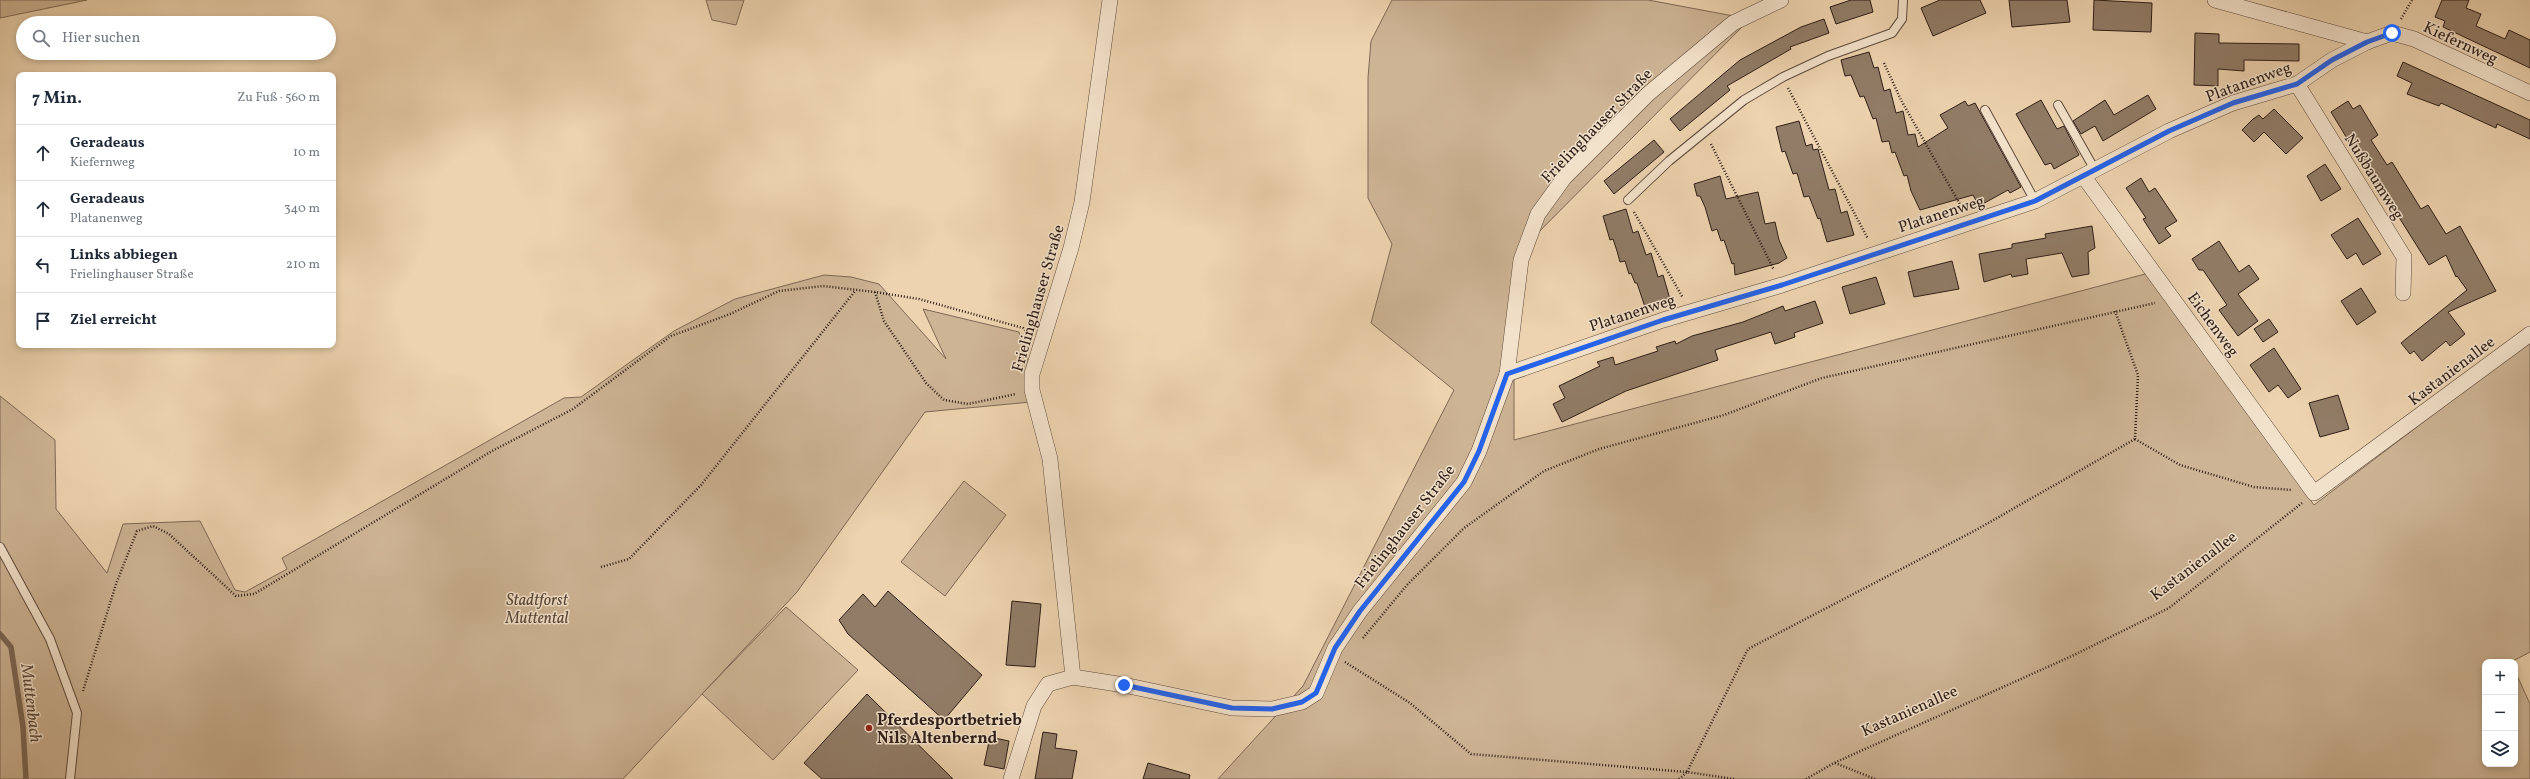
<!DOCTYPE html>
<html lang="de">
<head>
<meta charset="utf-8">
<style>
	body { margin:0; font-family:Vollkorn,serif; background:#f6f6f7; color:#1f2937 }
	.controls { position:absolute; right:12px; bottom:12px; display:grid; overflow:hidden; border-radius:8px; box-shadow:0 2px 6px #0003 }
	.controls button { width:36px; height:36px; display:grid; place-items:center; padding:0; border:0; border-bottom:1px solid #e0e1e3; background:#fff; color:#1f2937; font:20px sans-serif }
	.stop { position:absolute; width:12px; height:12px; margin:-9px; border:3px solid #2563eb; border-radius:50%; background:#fff }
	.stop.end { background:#2563eb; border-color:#fff; box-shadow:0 1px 4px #0008 }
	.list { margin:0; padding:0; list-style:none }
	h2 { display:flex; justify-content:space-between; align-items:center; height:52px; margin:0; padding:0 16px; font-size:17px }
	h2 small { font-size:13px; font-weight:400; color:#747a83 }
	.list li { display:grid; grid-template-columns:26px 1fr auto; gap:12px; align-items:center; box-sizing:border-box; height:56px; padding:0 16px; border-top:1px solid #e0e1e3 }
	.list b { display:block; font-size:15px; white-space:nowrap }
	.list p { margin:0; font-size:13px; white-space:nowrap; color:#747a83 }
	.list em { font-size:13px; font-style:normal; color:#747a83 }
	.icon { flex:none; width:22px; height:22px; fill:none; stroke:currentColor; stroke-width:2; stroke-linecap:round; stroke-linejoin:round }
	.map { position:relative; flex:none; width:2530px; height:779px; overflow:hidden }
	.search { position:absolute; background:#fff; box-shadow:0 2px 6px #0003; left:16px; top:16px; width:320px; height:44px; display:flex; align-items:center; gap:10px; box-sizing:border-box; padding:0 14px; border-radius:22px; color:#747a83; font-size:15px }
	.panel { position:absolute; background:#fff; box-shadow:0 2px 6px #0003; left:16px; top:72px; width:320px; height:276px; border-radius:8px }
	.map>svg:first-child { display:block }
	.green { fill:#cdb495; stroke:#7e6956 }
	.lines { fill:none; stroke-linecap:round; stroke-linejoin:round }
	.stream { stroke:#7a6554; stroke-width:5.5 }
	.building { fill:#917c67; stroke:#2e1e18 }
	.lane-casing { stroke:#5e4b3e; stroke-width:10 }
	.street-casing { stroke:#5e4b3e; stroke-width:16 }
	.path { stroke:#2e1e18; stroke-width:2.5; stroke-dasharray:1 2; stroke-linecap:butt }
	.lane { stroke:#f3e2cb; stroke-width:8 }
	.street { stroke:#f3e2cb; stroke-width:15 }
	.route { stroke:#2563eb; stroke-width:5 }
	.poi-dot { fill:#8f2418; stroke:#f3e2cb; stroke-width:1.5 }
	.labels { text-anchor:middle; stroke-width:3; stroke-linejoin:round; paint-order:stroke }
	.street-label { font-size:16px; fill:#2e1e18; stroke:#f3e2cb }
	.park-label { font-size:16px; font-style:italic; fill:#564437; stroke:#f3e2cb }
	.poi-label { font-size:16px; font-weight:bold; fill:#2e1e18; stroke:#f3e2cb; text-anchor:start }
	.water-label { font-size:17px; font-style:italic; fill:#5a483b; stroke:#f3e2cb }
</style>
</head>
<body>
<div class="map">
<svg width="2530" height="779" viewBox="0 0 2530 779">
	<rect width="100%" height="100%" fill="#edd3af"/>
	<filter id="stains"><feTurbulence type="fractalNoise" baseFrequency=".005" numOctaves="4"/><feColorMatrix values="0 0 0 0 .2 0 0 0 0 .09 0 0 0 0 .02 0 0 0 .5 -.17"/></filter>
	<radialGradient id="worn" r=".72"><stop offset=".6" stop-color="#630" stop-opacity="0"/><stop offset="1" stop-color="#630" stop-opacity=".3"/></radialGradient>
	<g class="green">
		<path d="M 0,0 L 87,0 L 0,18 Z"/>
		<path d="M 706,0 L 744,0 L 736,25 L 712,20 Z"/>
		<path d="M 1392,0 L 1648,0 L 1750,19 L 1514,257 L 1514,440 L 2149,273 L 2314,505 L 2530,341 L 2530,652 L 2511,662 L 2485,662 L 2485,764 L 2515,764 L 2515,671 L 2530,704 L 2530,779 L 1218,779 L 1303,686 L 1454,390 L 1371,323 L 1392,244 L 1368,198 L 1368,78 L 1371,41 Z"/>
		<path d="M 824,275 L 851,277 L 879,284 L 946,359 L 923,309 L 1019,332 L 1028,359 L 1026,385 L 1031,402 L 925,412 L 797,592 L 623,779 L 0,779 L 0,396 L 55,440 L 56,509 L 107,573 L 123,524 L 200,521 L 235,590 L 245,592 L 287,569 L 282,558 L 564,398 L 581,397 L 674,331 L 735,299 Z"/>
		<path d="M 964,481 L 1006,515 L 945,596 L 901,562 Z"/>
		<path d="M 786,607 L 858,670 L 773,760 L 702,694 Z"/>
	</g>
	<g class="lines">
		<path class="stream" d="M 0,634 L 11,647 L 23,727 L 26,779"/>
	</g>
	<g class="building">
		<path d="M 1851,0 L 1870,0 L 1873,12 L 1836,24 L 1830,7 Z"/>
		<path d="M 1940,0 L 1980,0 L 1986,13 L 1933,36 L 1921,8 Z"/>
		<path d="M 2009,0 L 2067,0 L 2070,22 L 2012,27 Z"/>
		<path d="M 2094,0 L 2152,3 L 2151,32 L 2093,30 Z"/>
		<path d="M 2442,0 L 2469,0 L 2466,8 L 2481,14 L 2476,26 L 2505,39 L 2509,30 L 2530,40 L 2530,68 L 2443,27 L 2445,21 L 2435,17 Z"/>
		<path d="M 1824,19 L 1829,33 L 1790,47 L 1791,49 L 1727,86 L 1730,90 L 1680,131 L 1670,119 L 1740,60 L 1801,27 Z"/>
		<path d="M 2195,33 L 2219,34 L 2219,43 L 2299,44 L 2299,61 L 2244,60 L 2244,71 L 2218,69 L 2218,86 L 2194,85 Z"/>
		<path d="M 1869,52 L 1874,68 L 1878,67 L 1884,91 L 1890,89 L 1896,113 L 1903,111 L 1908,135 L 1915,134 L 1918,147 L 1948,128 L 1940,115 L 1965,101 L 1968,106 L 1975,103 L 2021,187 L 2010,193 L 2008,190 L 1979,206 L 1973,195 L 1920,210 L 1911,191 L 1907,175 L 1904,176 L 1895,152 L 1892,153 L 1889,141 L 1882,142 L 1876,118 L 1873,119 L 1864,96 L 1860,97 L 1851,75 L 1845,76 L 1841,60 Z"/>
		<path d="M 2403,62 L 2530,120 L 2530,139 L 2497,124 L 2496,128 L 2441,103 L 2439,106 L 2407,94 L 2412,83 L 2397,76 Z"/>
		<path d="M 2148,95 L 2156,109 L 2103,141 L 2095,126 L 2081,134 L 2073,121 L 2105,100 L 2114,115 Z"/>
		<path d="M 2041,100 L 2057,129 L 2064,126 L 2079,155 L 2054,169 L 2051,163 L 2045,165 L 2016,114 Z"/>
		<path d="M 2348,101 L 2353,109 L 2360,105 L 2378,135 L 2371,140 L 2387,165 L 2392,162 L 2421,209 L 2428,205 L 2446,234 L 2460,226 L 2496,291 L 2448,312 L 2465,334 L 2450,346 L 2446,341 L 2422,361 L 2414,351 L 2410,354 L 2401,343 L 2467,290 L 2457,276 L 2456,277 L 2446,255 L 2429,265 L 2356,149 L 2354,150 L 2348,140 L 2331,112 Z"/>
		<path d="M 2274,109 L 2303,138 L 2286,154 L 2264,132 L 2254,142 L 2242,130 L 2253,119 L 2259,115 L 2263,119 Z"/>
		<path d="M 1799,121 L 1806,146 L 1812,144 L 1813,150 L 1818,149 L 1829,190 L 1835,189 L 1841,213 L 1847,211 L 1854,235 L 1827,242 L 1820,218 L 1818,219 L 1809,196 L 1804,197 L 1797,173 L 1793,174 L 1785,151 L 1782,152 L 1776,127 Z"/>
		<path d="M 1654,140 L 1664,152 L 1614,194 L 1604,181 Z"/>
		<path d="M 2325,164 L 2341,189 L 2321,201 L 2307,176 Z"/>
		<path d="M 1720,176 L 1726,199 L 1758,192 L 1765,224 L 1775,222 L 1779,240 L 1787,258 L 1779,263 L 1735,275 L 1734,263 L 1732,264 L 1724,240 L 1721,241 L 1717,229 L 1712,231 L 1705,207 L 1700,196 L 1697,196 L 1694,184 Z"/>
		<path d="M 2141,178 L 2149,192 L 2155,188 L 2177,221 L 2165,228 L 2171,236 L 2159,244 L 2143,219 L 2146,218 L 2126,188 Z"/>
		<path d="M 1626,209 L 1633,233 L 1638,231 L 1646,255 L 1651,253 L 1658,277 L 1663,275 L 1670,299 L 1645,307 L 1637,283 L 1635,283 L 1631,273 L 1629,274 L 1625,261 L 1620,262 L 1617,251 L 1613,239 L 1610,240 L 1603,216 Z"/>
		<path d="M 2358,218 L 2381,254 L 2363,265 L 2356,253 L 2347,259 L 2331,235 Z"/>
		<path d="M 2092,226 L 2095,248 L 2088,252 L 2089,274 L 2072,277 L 2062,253 L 2026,259 L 2028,274 L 2012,277 L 2011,274 L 1984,282 L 1979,254 L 2012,248 L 2012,244 L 2046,238 L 2045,234 Z"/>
		<path d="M 2219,241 L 2239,272 L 2249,265 L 2259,279 L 2238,294 L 2258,321 L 2238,336 L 2219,310 L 2227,305 L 2203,270 L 2199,270 L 2192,259 Z"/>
		<path d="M 1952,261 L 1959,289 L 1914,297 L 1908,272 Z"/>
		<path d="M 1876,277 L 1885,304 L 1850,314 L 1842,287 Z"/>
		<path d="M 2361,288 L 2376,312 L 2357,325 L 2341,301 Z"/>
		<path d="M 1815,301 L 1823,323 L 1794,333 L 1795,337 L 1775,344 L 1771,332 L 1715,350 L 1718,360 L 1626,391 L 1562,422 L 1553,404 L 1565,398 L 1559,386 L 1600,366 L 1597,362 L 1613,357 L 1615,365 L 1658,351 L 1656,347 L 1675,341 L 1676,344 L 1692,336 L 1743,322 L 1783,306 L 1785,311 Z"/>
		<path d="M 2269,319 L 2278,332 L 2263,342 L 2254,329 Z"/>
		<path d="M 2274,348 L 2301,389 L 2288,398 L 2278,385 L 2269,392 L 2250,365 Z"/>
		<path d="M 2338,395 L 2349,429 L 2320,437 L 2309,403 Z"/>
		<path d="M 888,591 L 982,675 L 944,720 L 848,634 L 839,620 L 863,594 L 875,607 Z"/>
		<path d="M 1012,601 L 1041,604 L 1035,667 L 1006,665 Z"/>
		<path d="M 867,694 L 953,779 L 822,779 L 804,763 Z"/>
		<path d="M 1043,732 L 1057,734 L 1055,748 L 1077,751 L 1072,779 L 1035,779 Z"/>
		<path d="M 990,737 L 1009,741 L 1004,769 L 984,765 Z"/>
		<path d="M 1148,763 L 1190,775 L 1189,779 L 1143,779 Z"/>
	</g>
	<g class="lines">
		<g class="lane-casing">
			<g id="lane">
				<path d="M 2058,105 L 2095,170"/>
				<path d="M 1985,110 L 2035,201"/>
				<path d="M 1628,200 L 1669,161 L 1744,100 L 1783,77 L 1828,56 L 1892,33 L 1902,19 L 1903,0"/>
				<path d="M 0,547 L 50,639 L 77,713 L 70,779"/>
			</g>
		</g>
		<g class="street-casing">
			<g id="street">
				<path d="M 2215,0 L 2367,42 L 2392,33 L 2414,39 L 2530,93"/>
				<path d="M 2297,84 L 2404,257 L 2403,293"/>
				<path d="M 2084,177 L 2314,493 L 2530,334"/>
				<path d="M 1507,374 L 1663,320 L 1782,285 L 2035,201 L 2169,131 L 2233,103 L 2297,84 L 2332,60 L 2367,42"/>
				<path d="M 1073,677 L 1050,459 L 1032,390 L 1032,374 L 1071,248 L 1082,202 L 1110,0"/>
				<path d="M 1011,779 L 1034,706 L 1048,684 L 1073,677 L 1124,685 L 1232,708 L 1272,709 L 1302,702 L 1316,693 L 1335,648 L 1360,611 L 1464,482 L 1479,451 L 1507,374 L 1521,260 L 1538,214 L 1564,178 L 1648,94 L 1733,23 L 1781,0"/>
			</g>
		</g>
		<g class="path">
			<path d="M 2401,19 L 2412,0"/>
			<path d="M 1884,63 L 1901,100 L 1962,208"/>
			<path d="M 1788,88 L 1868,239"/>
			<path d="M 1711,144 L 1774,270"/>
			<path d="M 1634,212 L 1683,298"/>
			<path d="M 875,292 L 884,321 L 926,383 L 944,400 L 968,404 L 1016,394"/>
			<path d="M 2115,311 L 2138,375 L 2135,439 L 2180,465 L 2254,487 L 2292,490"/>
			<path d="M 601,567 L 629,559 L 701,485 L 855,291"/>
			<path d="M 1363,638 L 1407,585 L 1464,528 L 1544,471 L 1599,449 L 1724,415 L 1822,378 L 2155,303"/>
			<path d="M 1345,662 L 1410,703 L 1471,754 L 1687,772"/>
			<path d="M 83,691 L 116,584 L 137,531 L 153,526 L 169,534 L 236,596 L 254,594 L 492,451 L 573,409 L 671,336 L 730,314 L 779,291 L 823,286 L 875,292 L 919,299 L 1023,328 L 1027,333"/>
			<path d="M 1835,763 L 1875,779"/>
			<path d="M 1679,779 L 1687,772"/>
			<path d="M 1734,779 L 1687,772 L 1748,649 L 1976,530 L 2135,439"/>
			<path d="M 1806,779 L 1834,763 L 2072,656 L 2169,608 L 2302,503"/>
		</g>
		<use href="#lane" class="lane"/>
		<use href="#street" class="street"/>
	</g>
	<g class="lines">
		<path class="route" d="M 1124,685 L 1232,708 L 1272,709 L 1302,702 L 1316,693 L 1335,648 L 1360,611 L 1464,482 L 1479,451 L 1507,374 L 1663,320 L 1782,285 L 2035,201 L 2169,131 L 2233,103 L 2297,84 L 2332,60 L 2367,42 L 2392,33"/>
	</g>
	<circle class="poi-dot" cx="869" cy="728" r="4"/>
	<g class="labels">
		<g class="street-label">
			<text transform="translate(2461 42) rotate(25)" y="6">Kiefernweg</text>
			<text transform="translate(2248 81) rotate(-20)" y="6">Platanenweg</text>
			<text transform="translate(1596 125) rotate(-46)" y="6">Frielinghauser Straße</text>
			<text transform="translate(2375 176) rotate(58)" y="6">Nußbaumweg</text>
			<text transform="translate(1941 213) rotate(-18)" y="6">Platanenweg</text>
			<text transform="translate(1037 298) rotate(-74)" y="6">Frielinghauser Straße</text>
			<text transform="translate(1632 312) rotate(-18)" y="6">Platanenweg</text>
			<text transform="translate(2214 324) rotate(54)" y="6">Eichenweg</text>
			<text transform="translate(2451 370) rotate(-37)" y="6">Kastanienallee</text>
			<text transform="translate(1404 526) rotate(-52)" y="6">Frielinghauser Straße</text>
			<text transform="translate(2193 565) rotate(-37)" y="6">Kastanienallee</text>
			<text transform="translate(1909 710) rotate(-24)" y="6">Kastanienallee</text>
		</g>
		<g class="park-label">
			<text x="537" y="605">Stadtforst<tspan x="537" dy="18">Muttental</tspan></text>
		</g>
		<g class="poi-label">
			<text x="877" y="725">Pferdesportbetrieb<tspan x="877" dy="18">Nils Altenbernd</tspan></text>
		</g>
		<g class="water-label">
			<text transform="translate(32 703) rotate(83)" y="6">Muttenbach</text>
		</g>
	</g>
	<rect width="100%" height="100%" filter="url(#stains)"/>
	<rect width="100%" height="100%" fill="url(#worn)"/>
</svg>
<div class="controls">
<button>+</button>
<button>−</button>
<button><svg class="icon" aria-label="layers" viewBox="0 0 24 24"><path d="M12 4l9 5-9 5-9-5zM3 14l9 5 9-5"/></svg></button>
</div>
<div class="stop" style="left:2392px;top:33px"></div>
<div class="stop end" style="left:1124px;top:685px"></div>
<div class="search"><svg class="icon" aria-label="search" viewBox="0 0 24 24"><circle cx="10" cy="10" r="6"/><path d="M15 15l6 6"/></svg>Hier suchen</div>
<section class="panel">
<h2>7 Min.<small>Zu Fuß · 560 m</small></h2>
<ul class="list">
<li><svg class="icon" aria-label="ahead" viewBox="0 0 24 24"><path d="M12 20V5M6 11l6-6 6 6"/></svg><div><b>Geradeaus</b><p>Kiefernweg</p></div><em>10 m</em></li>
<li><svg class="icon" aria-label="ahead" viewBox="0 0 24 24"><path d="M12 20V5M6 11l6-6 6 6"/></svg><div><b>Geradeaus</b><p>Platanenweg</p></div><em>340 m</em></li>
<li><svg class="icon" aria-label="left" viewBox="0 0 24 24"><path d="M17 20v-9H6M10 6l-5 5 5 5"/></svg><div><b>Links abbiegen</b><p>Frielinghauser Straße</p></div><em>210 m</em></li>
<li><svg class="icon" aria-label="arrive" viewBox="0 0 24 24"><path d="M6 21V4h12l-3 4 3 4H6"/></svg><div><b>Ziel erreicht</b></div></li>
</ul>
</section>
</div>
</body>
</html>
